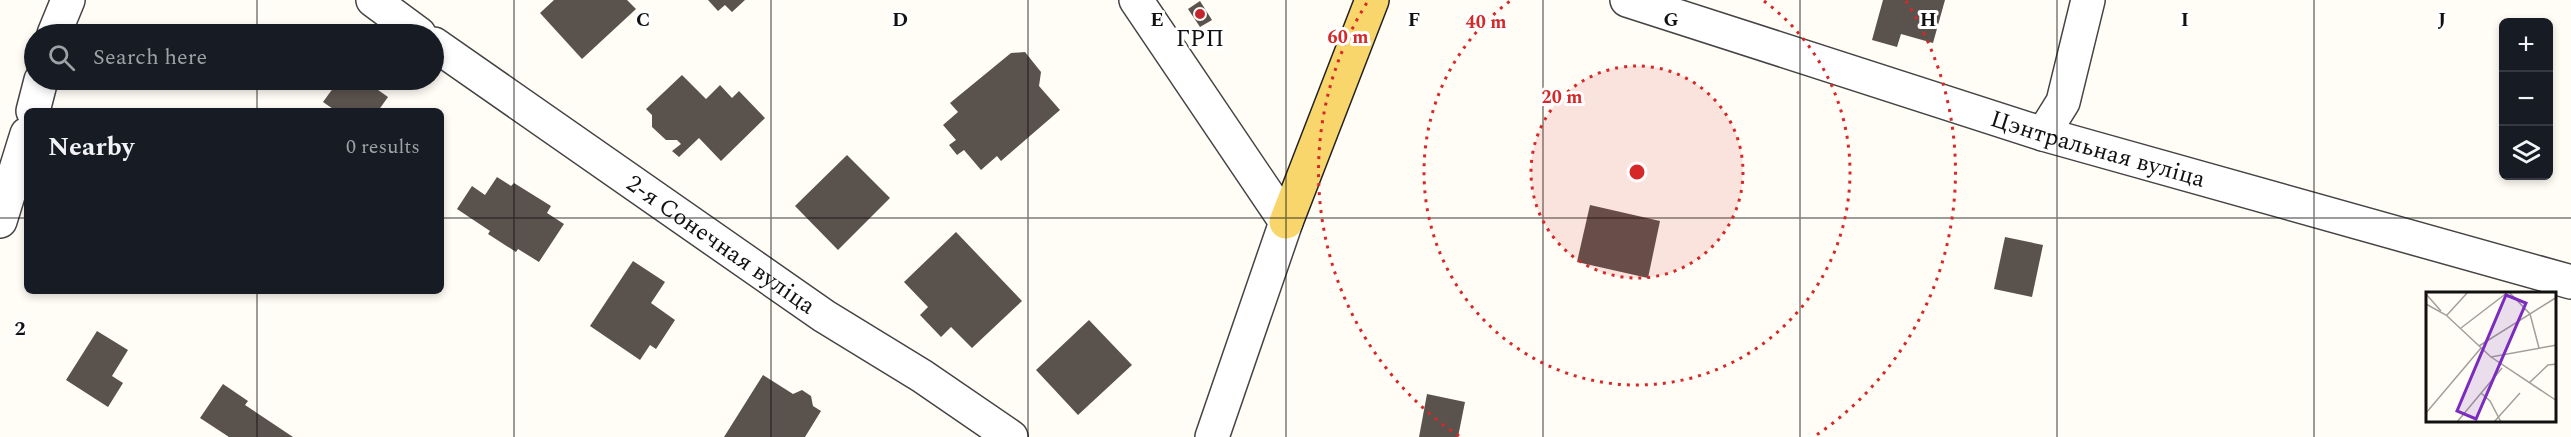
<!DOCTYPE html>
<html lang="en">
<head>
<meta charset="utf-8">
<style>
	body { margin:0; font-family:Spectral,serif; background:#242831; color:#f1f3f6 }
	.controls { position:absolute; right:18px; top:18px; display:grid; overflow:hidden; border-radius:9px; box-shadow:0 3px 9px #0003 }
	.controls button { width:54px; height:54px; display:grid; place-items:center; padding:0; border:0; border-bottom:2px solid #363941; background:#171b24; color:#f1f3f6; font:30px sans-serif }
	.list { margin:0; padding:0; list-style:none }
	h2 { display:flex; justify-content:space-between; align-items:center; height:78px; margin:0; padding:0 24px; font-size:26px }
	h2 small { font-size:20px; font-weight:400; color:#9ea1a6 }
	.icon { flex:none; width:33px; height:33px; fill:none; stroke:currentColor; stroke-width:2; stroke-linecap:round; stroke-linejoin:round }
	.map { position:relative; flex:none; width:2571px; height:437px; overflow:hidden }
	.search { position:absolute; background:#171b24; box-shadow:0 3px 9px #0003; left:24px; top:24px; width:420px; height:66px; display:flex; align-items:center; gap:15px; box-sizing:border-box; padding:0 21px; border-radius:33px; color:#9ea1a6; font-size:22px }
	.panel { position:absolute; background:#171b24; box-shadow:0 3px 9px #0003; left:24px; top:108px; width:420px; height:186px; border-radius:9px }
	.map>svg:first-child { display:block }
	.building { fill:#5a524d }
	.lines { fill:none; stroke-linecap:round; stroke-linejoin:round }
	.minor-casing { stroke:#444; stroke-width:36 }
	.major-casing { stroke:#222; stroke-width:36 }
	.minor { stroke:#fff; stroke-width:33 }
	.major { stroke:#f9d66b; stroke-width:33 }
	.grid { fill:none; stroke:#111; stroke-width:1.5; stroke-opacity:0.55 }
	.ring { fill:none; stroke:#d62828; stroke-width:3; stroke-dasharray:3 6 }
	.poi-dot { fill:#c4262e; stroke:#fff; stroke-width:2 }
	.labels { text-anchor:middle; stroke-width:6; stroke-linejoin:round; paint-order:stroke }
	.poi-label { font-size:24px; fill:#111; stroke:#fff }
	.street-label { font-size:24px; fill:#111; stroke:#fff }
	.inset-road { fill:none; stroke:#a09f9a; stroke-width:1.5 }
	.view { fill:#7b2cbf; fill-opacity:0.15; stroke:#7b2cbf; stroke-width:3 }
	.inset-edge { fill:none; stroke:#111; stroke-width:3 }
	.grid-label { font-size:20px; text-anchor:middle; font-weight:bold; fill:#111; stroke:#fff; stroke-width:6; stroke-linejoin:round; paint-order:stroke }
	.centre { fill:#d62828; stroke:#fff; stroke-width:3 }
	.ring-label { font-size:18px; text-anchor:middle; font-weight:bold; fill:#d62828; stroke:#fff; stroke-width:6; stroke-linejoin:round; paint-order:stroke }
</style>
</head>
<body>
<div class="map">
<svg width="2571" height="437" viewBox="0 0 2571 437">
	<rect width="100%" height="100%" fill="#fffdf5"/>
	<g class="building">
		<path d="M 554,0 L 627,0 L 636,9 L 582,59 L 540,13 Z"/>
		<path d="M 708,0 L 745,0 L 732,12 L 725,5 L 718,11 Z"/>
		<path d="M 1883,0 L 1945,0 L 1933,43 L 1901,34 L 1897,47 L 1872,40 Z"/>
		<path d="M 1200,1 L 1212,20 L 1200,27 L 1188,9 Z"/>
		<path d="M 1025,52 L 1041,72 L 1039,86 L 1060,110 L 1001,161 L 997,156 L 981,170 L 964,150 L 957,155 L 949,145 L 956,140 L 943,125 L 958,112 L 950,103 L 1011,53 Z"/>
		<path d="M 682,75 L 706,99 L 720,85 L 732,98 L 739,91 L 765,118 L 721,161 L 699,138 L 679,157 L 672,151 L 681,144 L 677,140 L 666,140 L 652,127 L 652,115 L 646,109 Z"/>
		<path d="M 339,80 L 364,80 L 388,97 L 378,111 L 336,111 L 323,102 Z"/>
		<path d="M 847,155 L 890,198 L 838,250 L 795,206 Z"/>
		<path d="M 497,177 L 511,186 L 514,183 L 551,206 L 547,213 L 564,224 L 539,262 L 518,249 L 516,252 L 488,234 L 490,231 L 457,209 L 472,186 L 485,195 Z"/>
		<path d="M 1590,205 L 1660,221 L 1648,278 L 1577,262 Z"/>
		<path d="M 956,232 L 1022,301 L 972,348 L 951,327 L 941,337 L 920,315 L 928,307 L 904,282 Z"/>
		<path d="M 2005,237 L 2043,245 L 2032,297 L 1994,289 Z"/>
		<path d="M 633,261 L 665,282 L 651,303 L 675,320 L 656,349 L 650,345 L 640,360 L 590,326 Z"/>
		<path d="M 1089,320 L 1132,365 L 1078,415 L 1036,370 Z"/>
		<path d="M 97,331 L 128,350 L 112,376 L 123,383 L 108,407 L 66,380 Z"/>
		<path d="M 763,375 L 793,394 L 802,390 L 811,396 L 813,406 L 821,411 L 805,437 L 724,437 Z"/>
		<path d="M 223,384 L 248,401 L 245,405 L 293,437 L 229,437 L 200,418 Z"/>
		<path d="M 1427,394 L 1465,402 L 1458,437 L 1419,437 Z"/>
	</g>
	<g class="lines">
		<g class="minor-casing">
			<g id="minor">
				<path d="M 373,0 L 419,34"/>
				<path d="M 1136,0 L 1286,222 L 1212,437"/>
				<path id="s1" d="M 1627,0 L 2043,134 L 2571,282"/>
				<path d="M 54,34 L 68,0"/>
				<path id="s2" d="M 434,44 L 824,316 L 922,376 L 1011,437"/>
				<path d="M 33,111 L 41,80"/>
				<path d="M 2043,134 L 2063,102 L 2088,0"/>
				<path d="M 0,221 L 27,134"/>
			</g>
		</g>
		<g class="major-casing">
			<path id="major" d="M 1286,222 L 1372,0"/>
		</g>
		<use href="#minor" class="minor"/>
		<use href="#major" class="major"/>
	</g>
	<path class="grid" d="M 257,0 L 257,34M 514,0 L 514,437M 771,0 L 771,437M 1028,0 L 1028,437M 1286,0 L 1286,437M 1543,0 L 1543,437M 1800,0 L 1800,437M 2057,0 L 2057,437M 2314,0 L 2314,437M 257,80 L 257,111M 0,218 L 27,218M 441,218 L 2571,218M 257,291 L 257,437"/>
	<circle cx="1637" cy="172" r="106" fill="#d62828" fill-opacity=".12"/>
	<g class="ring">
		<circle cx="1637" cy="172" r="106"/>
		<path d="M1764 1A213 213 0 1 1 1510 1"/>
		<path d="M1459 436A319 319 0 0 1 1368 1M1906 1A319 319 0 0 1 1815 436"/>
	</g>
	<circle class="poi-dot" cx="1200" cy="14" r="6"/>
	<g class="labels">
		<g class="poi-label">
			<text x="1200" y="46">ГРП</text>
		</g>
		<g class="street-label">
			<text dy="8" stroke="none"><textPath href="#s1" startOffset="494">Цэнтральная вуліца</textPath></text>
			<text dy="8" stroke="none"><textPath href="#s2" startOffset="350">2-я Сонечная вуліца</textPath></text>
		</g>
	</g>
	<g transform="translate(2426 292)">
		<rect width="130" height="130" fill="#fffdf5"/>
		<path class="inset-road" d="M 83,0 L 104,22 L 113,56M 0,2 L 15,19M 0,12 L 20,23 L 65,65 L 131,53M 21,23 L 42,0M 35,36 L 82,0M 53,54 L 131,5M 65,65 L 131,109M 103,91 L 122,73 L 131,72M 55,101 L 64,109 L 75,130M 0,121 L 55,56M 31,130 L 76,76M 68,130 L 94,101"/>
		<path class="view" d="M 80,3 L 100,11 L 50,127 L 31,119 Z"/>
		<rect width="130" height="130" class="inset-edge"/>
	</g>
	<g class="grid-label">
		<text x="643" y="26">C</text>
		<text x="900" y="26">D</text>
		<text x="1157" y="26">E</text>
		<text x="1414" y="26">F</text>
		<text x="1671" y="26">G</text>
		<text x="1928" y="26">H</text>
		<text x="2185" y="26">I</text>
		<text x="2442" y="26">J</text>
		<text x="20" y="335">2</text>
	</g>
	<circle cx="1637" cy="172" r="9" class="centre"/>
	<g class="ring-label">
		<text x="1486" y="28">40 m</text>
		<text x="1348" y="43">60 m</text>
		<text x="1562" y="103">20 m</text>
	</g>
</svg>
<div class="controls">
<button>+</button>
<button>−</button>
<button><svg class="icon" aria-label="layers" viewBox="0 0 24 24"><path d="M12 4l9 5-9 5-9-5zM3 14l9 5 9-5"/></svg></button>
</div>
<div class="search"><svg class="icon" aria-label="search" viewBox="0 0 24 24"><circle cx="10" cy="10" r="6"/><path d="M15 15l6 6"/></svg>Search here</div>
<section class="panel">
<h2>Nearby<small>0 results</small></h2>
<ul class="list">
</ul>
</section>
</div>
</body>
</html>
